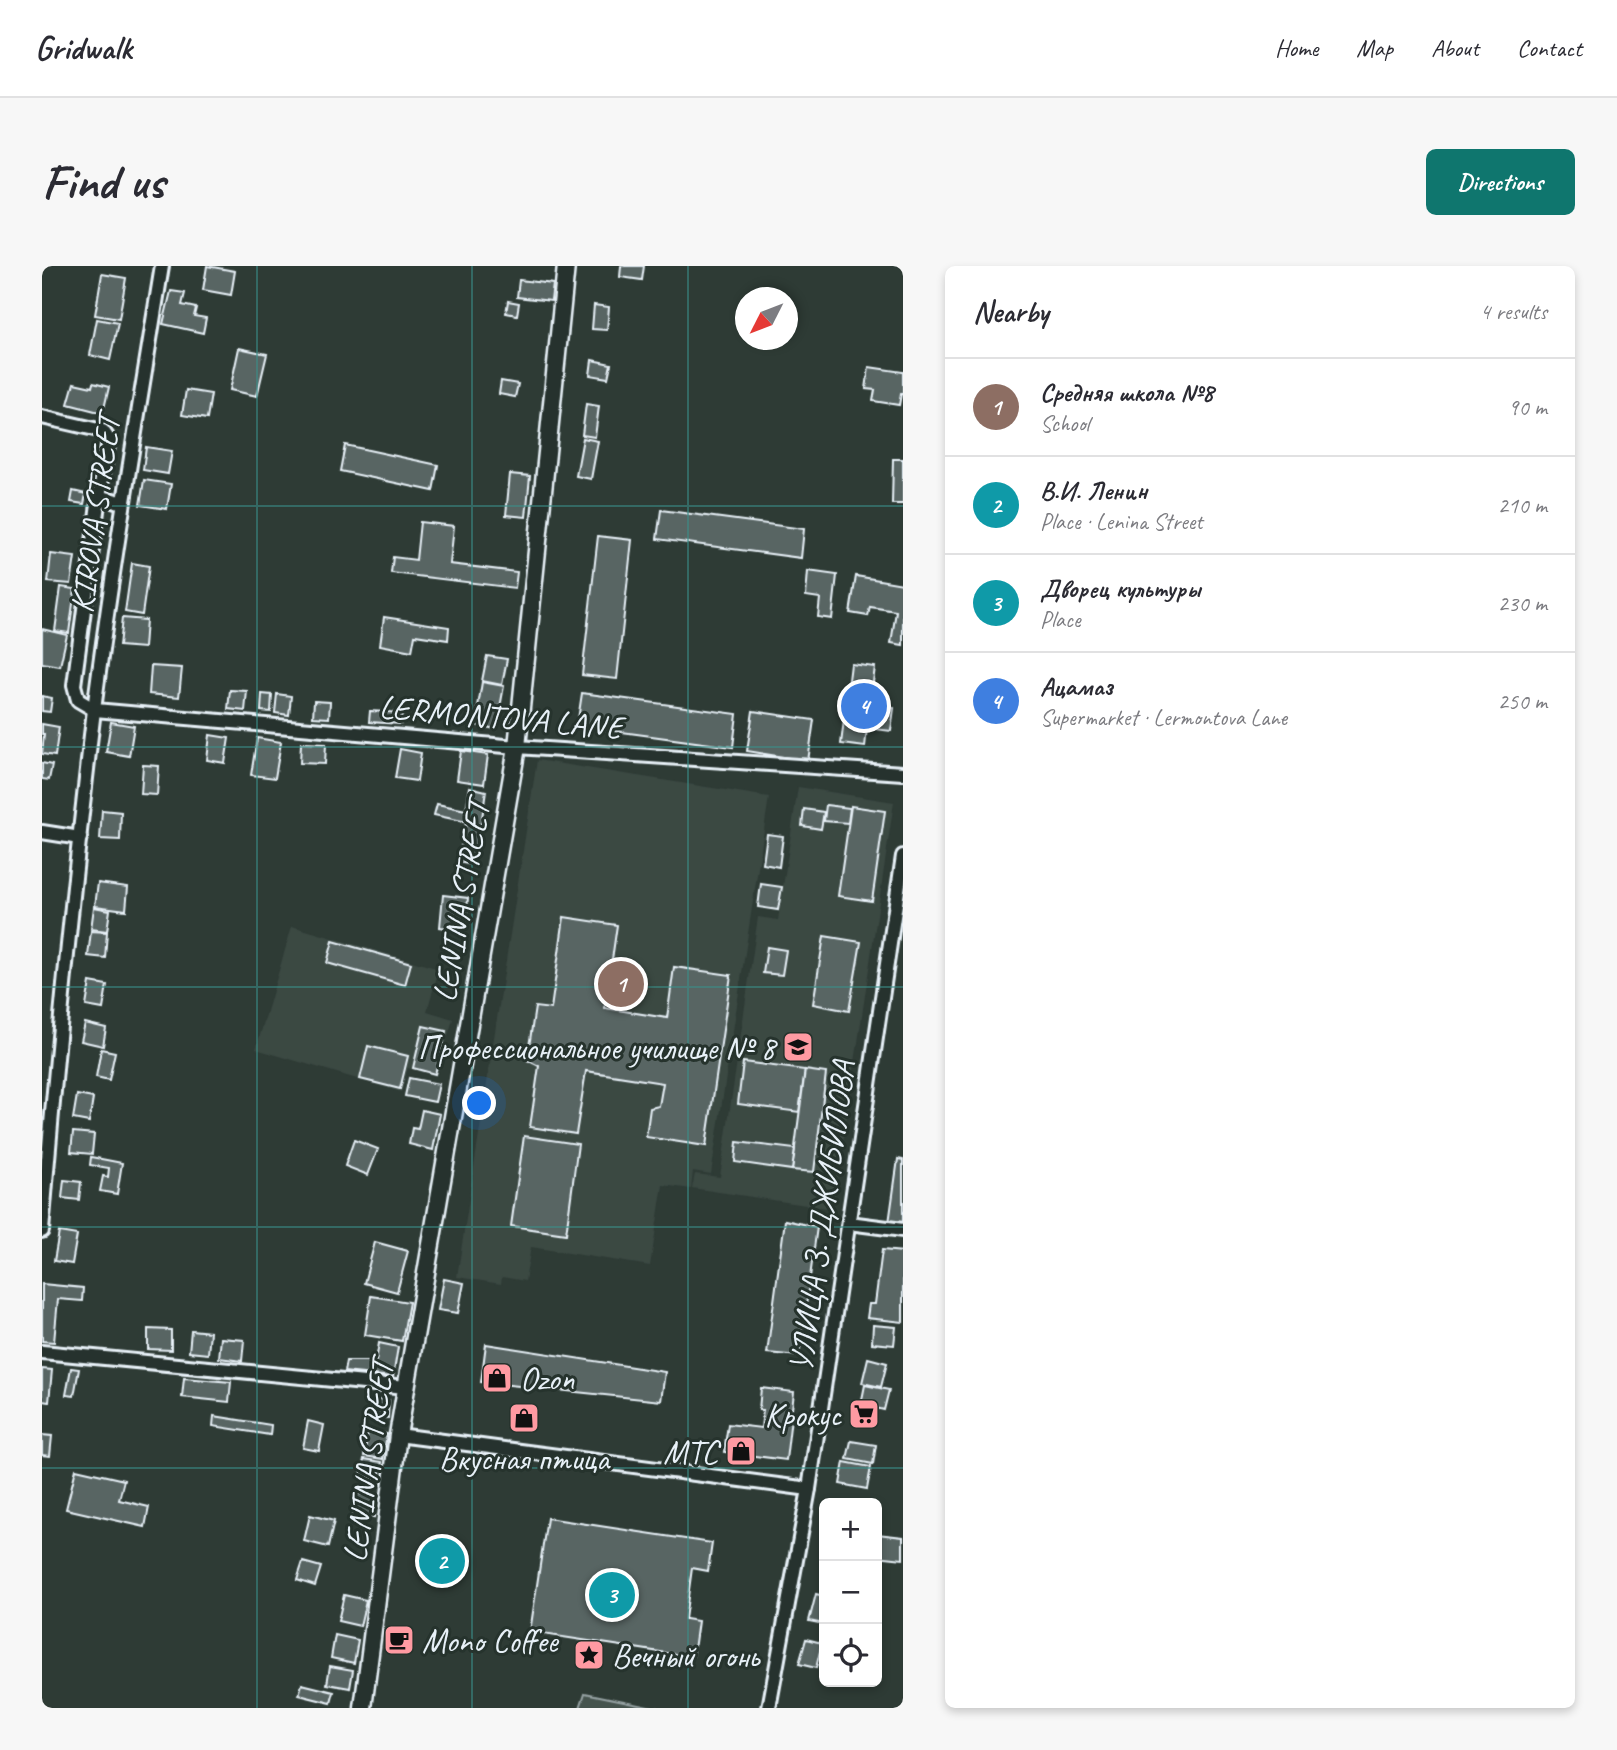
<!DOCTYPE html>
<html lang="en">
<head>
<meta charset="utf-8">
<style>
	body { margin:0; font-family:Caveat,sans-serif; background:#f7f7f7; color:#2b2b33 }
	.controls { position:absolute; right:21px; bottom:21px; display:grid; overflow:hidden; border-radius:10px; box-shadow:0 4px 10px #0003 }
	.controls button { width:63px; height:63px; display:grid; place-items:center; padding:0; border:0; border-bottom:2px solid #e1e1e2; background:#fff; color:#2b2b33; font:35px sans-serif }
	.compass { position:absolute; left:693px; top:21px; width:63px; height:63px; border-radius:50%; background:#fff; box-shadow:0 4px 10px #0003; rotate:228deg }
	.you { position:absolute; left:438px; top:838px; width:24px; height:24px; margin:-18px; border:5px solid #fff; border-radius:50%; background:#1a73e8; box-shadow:0 0 0 10px #1a73e833 }
	.badge { display:grid; place-items:center; width:46px; height:46px; border-radius:50%; background:#0f766e; color:#fff; font-size:23px; font-weight:700 }
	.pin { position:absolute; translate:-50% -50%; border:4px solid #fff; box-shadow:0 2px 7px #0006 }
	.list { margin:0; padding:0; list-style:none }
	h2 { display:flex; justify-content:space-between; align-items:center; height:91px; margin:0; padding:0 28px; font-size:30px }
	h2 small { font-size:23px; font-weight:400; color:#7c7c81 }
	.list li { display:grid; grid-template-columns:46px 1fr auto; gap:21px; align-items:center; box-sizing:border-box; height:98px; padding:0 28px; border-top:2px solid #e1e1e2 }
	.list b { display:block; font-size:26px; white-space:nowrap }
	.list p { margin:0; font-size:23px; white-space:nowrap; color:#7c7c81 }
	.list em { font-size:23px; font-style:normal; color:#7c7c81 }
	.icon { flex:none; width:38px; height:38px; fill:none; stroke:currentColor; stroke-width:2; stroke-linecap:round; stroke-linejoin:round }
	.map { position:relative; flex:none; width:861px; height:1442px; overflow:hidden; border-radius:10px }
	header { display:flex; align-items:center; gap:42px; box-sizing:border-box; height:98px; padding:0 35px; background:#fff; border-bottom:2px solid #e1e1e2 }
	header strong { font-size:33px }
	nav { display:flex; gap:38px; margin-inline-start:auto; font-size:24px }
	.intro { display:flex; align-items:center; justify-content:space-between; box-sizing:border-box; height:168px; padding:0 42px }
	h1 { margin:0; font-size:49px }
	.button { padding:18px 32px; border-radius:10px; background:#0f766e; color:#fff; font-size:24px; font-weight:700 }
	main { display:flex; gap:42px; padding:0 42px }
	aside { flex:1; background:#fff; border-radius:10px; box-shadow:0 4px 10px #0003 }
	.map>svg:first-child { display:block }
	.built { fill:#3b4843 }
	.green { fill:#45524e; stroke:#96a2a3; stroke-width:2 }
	.building { fill:#596563; stroke:#e8f1f8; stroke-width:2 }
	.lines { fill:none; stroke-linecap:round; stroke-linejoin:round }
	.minor-casing { stroke:#e8f1f8; stroke-width:18 }
	.tertiary-casing { stroke:#e8f1f8; stroke-width:21 }
	.minor { stroke:#26332d; stroke-width:12 }
	.tertiary { stroke:#26332d; stroke-width:16 }
	.grid { fill:none; stroke:#3a8f8a; stroke-width:2; stroke-opacity:0.55 }
	.labels { text-anchor:middle; stroke-width:6; stroke-linejoin:round; paint-order:stroke }
	.street-label { font-size:33px; fill:#e8f1f8; stroke:#26332d }
	.poi-label { font-size:33px; fill:#e8f1f8; stroke:#26332d; text-anchor:end }
</style>
</head>
<body>
<header>
<strong>Gridwalk</strong>
<nav><a>Home</a><a>Map</a><a>About</a><a>Contact</a></nav>
</header>
<div class="intro"><h1>Find us</h1><a class="button">Directions</a></div>
<main>
<div class="map">
<svg width="861" height="1442" viewBox="0 0 861 1442">
	<rect width="100%" height="100%" fill="#2e3b35"/>
	<filter id="ink" filterUnits="userSpaceOnUse"><feTurbulence type="fractalNoise" baseFrequency=".0143" numOctaves="2"/><feDisplacementMap in="SourceGraphic" scale="14" xChannelSelector="R" yChannelSelector="G"/><feConvolveMatrix kernelMatrix="1 2 1 2 8 2 1 2 1" color-interpolation-filters="sRGB"/></filter>
	<g filter="url(#ink)">
		<g class="built">
			<path d="M 495,494 L 727,531 L 669,908 L 651,905 L 649,923 L 621,919 L 608,1000 L 489,981 L 483,1015 L 460,1011 L 459,1018 L 415,1011 Z"/>
			<path d="M 756,521 L 852,536 L 791,943 L 650,922 L 653,908 L 678,911 L 716,651 L 736,654 Z"/>
			<path d="M 250,660 L 397,703 L 385,745 L 411,753 L 394,810 L 366,802 L 359,826 L 214,783 Z"/>
		</g>
		<path class="green" d="M 543,1427 L 616,1442 L 538,1442 Z"/>
		<g class="building">
			<path d="M 165,0 L 193,5 L 189,29 L 161,24 Z"/>
			<path d="M 579,0 L 602,0 L 600,14 L 578,11 Z"/>
			<path d="M 60,8 L 84,12 L 77,53 L 53,49 Z"/>
			<path d="M 477,14 L 511,18 L 509,35 L 475,31 Z"/>
			<path d="M 129,25 L 143,27 L 140,39 L 154,42 L 152,50 L 164,52 L 161,67 L 121,58 Z"/>
			<path d="M 466,35 L 477,37 L 475,49 L 464,47 Z"/>
			<path d="M 552,39 L 567,41 L 565,64 L 550,63 Z"/>
			<path d="M 55,53 L 76,57 L 68,94 L 48,89 Z"/>
			<path d="M 197,82 L 225,88 L 215,130 L 188,124 Z"/>
			<path d="M 550,94 L 569,98 L 566,112 L 548,109 Z"/>
			<path d="M 827,101 L 861,106 L 861,128 L 859,128 L 857,139 L 831,135 L 833,124 L 824,123 Z"/>
			<path d="M 459,115 L 476,118 L 473,131 L 457,128 Z"/>
			<path d="M 32,117 L 50,121 L 51,117 L 67,121 L 61,147 L 26,138 Z"/>
			<path d="M 144,124 L 169,128 L 165,153 L 140,149 Z"/>
			<path d="M 544,138 L 557,140 L 553,171 L 540,169 Z"/>
			<path d="M 541,172 L 556,175 L 549,213 L 534,210 Z"/>
			<path d="M 303,179 L 396,199 L 391,225 L 298,205 Z"/>
			<path d="M 104,181 L 130,185 L 126,208 L 101,204 Z"/>
			<path d="M 851,193 L 861,193 L 861,238 L 850,238 Z"/>
			<path d="M 468,208 L 488,210 L 484,251 L 464,249 Z"/>
			<path d="M 102,214 L 129,218 L 125,243 L 98,239 Z"/>
			<path d="M 31,225 L 44,228 L 42,238 L 29,236 Z"/>
			<path d="M 619,244 L 762,263 L 759,292 L 615,273 Z"/>
			<path d="M 378,256 L 412,260 L 408,298 L 475,306 L 473,322 L 349,307 L 351,291 L 374,294 Z"/>
			<path d="M 556,270 L 590,274 L 575,413 L 540,409 Z"/>
			<path d="M 9,288 L 33,291 L 29,318 L 6,316 Z"/>
			<path d="M 90,297 L 107,300 L 100,349 L 83,346 Z"/>
			<path d="M 766,305 L 795,309 L 790,353 L 776,351 L 778,332 L 764,330 Z"/>
			<path d="M 814,310 L 861,318 L 861,379 L 849,377 L 854,345 L 828,341 L 826,350 L 808,347 Z"/>
			<path d="M 19,321 L 33,323 L 27,367 L 13,365 Z"/>
			<path d="M 342,351 L 407,361 L 406,374 L 373,369 L 370,385 L 338,379 Z"/>
			<path d="M 80,352 L 104,354 L 102,382 L 77,380 Z"/>
			<path d="M 0,363 L 25,369 L 18,400 L 0,397 Z"/>
			<path d="M 445,390 L 465,393 L 460,419 L 440,415 Z"/>
			<path d="M 809,398 L 833,401 L 828,439 L 852,442 L 849,465 L 825,462 L 823,481 L 799,478 Z"/>
			<path d="M 109,400 L 140,402 L 137,431 L 107,428 Z"/>
			<path d="M 440,416 L 462,420 L 454,463 L 433,459 Z"/>
			<path d="M 188,424 L 205,425 L 203,445 L 186,443 Z"/>
			<path d="M 540,427 L 695,448 L 691,481 L 535,460 Z"/>
			<path d="M 220,428 L 230,429 L 229,446 L 219,445 Z"/>
			<path d="M 235,428 L 249,430 L 247,449 L 233,447 Z"/>
			<path d="M 0,430 L 10,432 L 8,446 L 0,445 Z"/>
			<path d="M 272,435 L 288,436 L 287,452 L 271,451 Z"/>
			<path d="M 328,445 L 360,447 L 359,458 L 327,456 Z"/>
			<path d="M 711,445 L 772,454 L 766,495 L 705,485 Z"/>
			<path d="M 69,456 L 92,460 L 87,490 L 64,486 Z"/>
			<path d="M 0,458 L 17,461 L 13,490 L 0,488 L 2,468 L 0,468 Z"/>
			<path d="M 168,469 L 187,472 L 183,497 L 165,494 Z"/>
			<path d="M 215,472 L 239,476 L 233,512 L 209,509 Z"/>
			<path d="M 259,477 L 284,478 L 283,498 L 258,497 Z"/>
			<path d="M 358,483 L 379,487 L 375,515 L 353,512 Z"/>
			<path d="M 419,485 L 446,489 L 442,518 L 415,514 Z"/>
			<path d="M 0,497 L 10,499 L 7,514 L 0,513 Z"/>
			<path d="M 101,499 L 117,500 L 115,529 L 99,528 Z"/>
			<path d="M 428,521 L 444,525 L 439,559 L 392,549 L 395,538 L 424,544 Z"/>
			<path d="M 784,539 L 808,542 L 806,557 L 782,555 Z"/>
			<path d="M 809,540 L 843,545 L 830,635 L 796,630 Z"/>
			<path d="M 762,543 L 782,546 L 779,563 L 760,560 Z"/>
			<path d="M 60,544 L 79,546 L 78,574 L 58,573 Z"/>
			<path d="M 424,557 L 439,560 L 431,599 L 416,596 Z"/>
			<path d="M 725,568 L 741,570 L 737,601 L 721,598 Z"/>
			<path d="M 56,617 L 86,621 L 84,644 L 53,640 Z"/>
			<path d="M 719,618 L 740,621 L 736,644 L 716,641 Z"/>
			<path d="M 401,629 L 426,632 L 423,664 L 398,661 Z"/>
			<path d="M 52,641 L 68,644 L 65,665 L 49,663 Z"/>
			<path d="M 522,651 L 575,659 L 563,742 L 625,752 L 632,701 L 689,709 L 664,880 L 604,871 L 608,842 L 617,840 L 621,817 L 544,805 L 534,868 L 488,861 L 497,800 L 485,794 L 493,741 L 509,743 Z"/>
			<path d="M 49,665 L 65,666 L 63,692 L 46,690 Z"/>
			<path d="M 782,670 L 819,676 L 807,745 L 771,738 Z"/>
			<path d="M 291,675 L 369,697 L 363,719 L 285,697 Z"/>
			<path d="M 725,681 L 744,684 L 740,709 L 721,707 Z"/>
			<path d="M 48,716 L 65,719 L 61,743 L 44,740 Z"/>
			<path d="M 43,757 L 64,762 L 61,780 L 39,775 Z"/>
			<path d="M 381,760 L 404,765 L 393,808 L 371,802 Z"/>
			<path d="M 326,780 L 366,790 L 358,823 L 318,813 Z"/>
			<path d="M 59,783 L 73,786 L 67,814 L 54,811 Z"/>
			<path d="M 701,796 L 763,804 L 757,846 L 696,838 Z"/>
			<path d="M 763,804 L 784,807 L 772,906 L 750,904 Z"/>
			<path d="M 367,812 L 397,818 L 393,836 L 363,830 Z"/>
			<path d="M 35,829 L 51,832 L 47,856 L 31,853 Z"/>
			<path d="M 380,844 L 398,848 L 391,884 L 367,878 L 370,862 L 376,863 Z"/>
			<path d="M 31,866 L 52,868 L 50,888 L 29,886 Z"/>
			<path d="M 482,870 L 536,878 L 524,968 L 469,960 Z"/>
			<path d="M 312,874 L 336,883 L 326,909 L 303,900 Z"/>
			<path d="M 695,876 L 753,883 L 750,904 L 693,896 Z"/>
			<path d="M 49,891 L 80,897 L 75,928 L 58,925 L 61,910 L 66,911 L 67,902 L 48,899 Z"/>
			<path d="M 856,893 L 861,894 L 861,959 L 847,957 Z"/>
			<path d="M 22,914 L 39,916 L 37,934 L 20,932 Z"/>
			<path d="M 743,954 L 775,961 L 757,1090 L 725,1087 Z"/>
			<path d="M 17,966 L 35,969 L 30,998 L 12,995 Z"/>
			<path d="M 333,976 L 366,985 L 355,1026 L 322,1017 Z"/>
			<path d="M 840,984 L 861,986 L 861,1056 L 825,1052 L 827,1038 L 833,1038 Z"/>
			<path d="M 402,1013 L 422,1017 L 416,1047 L 396,1044 Z"/>
			<path d="M 0,1018 L 41,1022 L 40,1035 L 16,1033 L 12,1076 L 0,1075 Z"/>
			<path d="M 329,1030 L 367,1036 L 360,1075 L 323,1069 Z"/>
			<path d="M 831,1059 L 854,1061 L 852,1079 L 830,1077 Z"/>
			<path d="M 106,1063 L 129,1064 L 129,1084 L 106,1083 Z"/>
			<path d="M 149,1064 L 168,1066 L 166,1088 L 147,1086 Z"/>
			<path d="M 179,1072 L 202,1074 L 200,1095 L 177,1092 Z"/>
			<path d="M 337,1077 L 356,1081 L 351,1111 L 302,1106 L 304,1095 L 334,1095 Z"/>
			<path d="M 444,1078 L 623,1106 L 619,1135 L 439,1116 Z"/>
			<path d="M 826,1092 L 845,1097 L 839,1121 L 820,1117 Z"/>
			<path d="M 29,1102 L 37,1103 L 32,1130 L 24,1129 Z"/>
			<path d="M 0,1103 L 10,1104 L 7,1136 L 0,1135 Z"/>
			<path d="M 142,1112 L 189,1116 L 187,1136 L 140,1131 Z"/>
			<path d="M 823,1119 L 847,1124 L 842,1144 L 834,1142 L 831,1156 L 816,1153 Z"/>
			<path d="M 719,1122 L 752,1126 L 744,1194 L 682,1186 L 686,1158 L 719,1162 L 721,1144 L 717,1144 Z"/>
			<path d="M 334,1133 L 347,1134 L 346,1152 L 333,1151 Z"/>
			<path d="M 172,1150 L 229,1159 L 228,1169 L 171,1160 Z"/>
			<path d="M 266,1155 L 282,1159 L 277,1185 L 261,1182 Z"/>
			<path d="M 326,1165 L 345,1168 L 341,1193 L 322,1190 Z"/>
			<path d="M 0,1169 L 10,1170 L 8,1190 L 0,1189 Z"/>
			<path d="M 809,1175 L 834,1179 L 831,1198 L 805,1193 Z"/>
			<path d="M 322,1193 L 340,1196 L 337,1213 L 319,1210 Z"/>
			<path d="M 802,1196 L 829,1201 L 825,1223 L 798,1218 Z"/>
			<path d="M 34,1203 L 82,1214 L 77,1234 L 107,1241 L 103,1261 L 24,1243 Z"/>
			<path d="M 314,1227 L 334,1230 L 332,1251 L 311,1248 Z"/>
			<path d="M 268,1249 L 292,1255 L 286,1281 L 262,1275 Z"/>
			<path d="M 505,1252 L 670,1277 L 666,1305 L 650,1302 L 643,1353 L 656,1355 L 651,1391 L 488,1366 Z"/>
			<path d="M 835,1268 L 861,1271 L 861,1293 L 835,1290 Z"/>
			<path d="M 261,1296 L 279,1301 L 273,1320 L 255,1314 Z"/>
			<path d="M 774,1328 L 782,1330 L 782,1358 L 767,1355 Z"/>
			<path d="M 302,1329 L 324,1334 L 318,1360 L 296,1355 Z"/>
			<path d="M 293,1369 L 316,1374 L 312,1397 L 289,1392 Z"/>
			<path d="M 764,1373 L 780,1377 L 774,1402 L 757,1398 Z"/>
			<path d="M 288,1400 L 311,1404 L 308,1422 L 285,1418 Z"/>
			<path d="M 260,1418 L 292,1426 L 289,1437 L 257,1429 Z"/>
		</g>
		<g class="lines">
			<g class="minor-casing">
				<g id="minor">
					<path d="M 0,151 L 61,165 L 67,174 L 57,230 L 81,237"/>
					<path d="M 57,230 L 32,419 L 36,434 L 53,444 L 475,481 L 861,507"/>
					<path d="M 0,566 L 38,572"/>
					<path d="M 807,957 L 861,964"/>
					<path d="M 0,965 C 14,792 31,618 52,444 C 71,296 96,148 120,0"/>
					<path d="M 0,1086 L 364,1121"/>
					<path d="M 356,1169 L 767,1223"/>
					<path d="M 727,1442 L 767,1223 L 861,590"/>
				</g>
			</g>
			<g class="tertiary-casing">
				<path id="tertiary" d="M 321,1442 L 356,1169 L 475,481 L 524,0"/>
			</g>
			<use href="#minor" class="minor"/>
			<use href="#tertiary" class="tertiary"/>
		</g>
	</g>
	<path class="grid" d="M 215,0 L 215,1442M 430,0 L 430,1442M 646,0 L 646,1442M 0,240 L 861,240M 0,481 L 861,481M 0,721 L 861,721M 0,961 L 861,961M 0,1202 L 861,1202"/>
	<defs>
		<g id="university-square" transform="scale(1.575)"><rect x="-9" y="-9" width="18" height="18" rx="4" fill="#ff9aa2" stroke="#26332d"/><path d="M0-5L7-2L0 1L-7-2ZM-4 1L0 2.5L4 1V4Q0 6-4 4Z" fill="#111"/></g>
		<g id="shop-square" transform="scale(1.575)"><rect x="-9" y="-9" width="18" height="18" rx="4" fill="#ff9aa2" stroke="#26332d"/><path d="M-5-2.5h2.3a2.7 3.5 0 0 1 5.4 0H5L5.5 6h-11ZM-1.5-2.5h3a1.5 2.3 0 0 0-3 0Z" fill="#111"/></g>
		<g id="supermarket-square" transform="scale(1.575)"><rect x="-9" y="-9" width="18" height="18" rx="4" fill="#ff9aa2" stroke="#26332d"/><path d="M-6-5.5h2.5l.6 2H6L4.5 2H-2.5L-4.4-4H-6ZM-1.5 3.2a1.3 1.3 0 1 0 .1 0ZM3 3.2a1.3 1.3 0 1 0 .1 0Z" fill="#111"/></g>
		<g id="cafe-square" transform="scale(1.575)"><rect x="-9" y="-9" width="18" height="18" rx="4" fill="#ff9aa2" stroke="#26332d"/><path d="M-5.5-4.5H6V0H3Q3 3.5 0 3.5H-2.5Q-5.5 3.5-5.5 0ZM3-3.2v2h1.7v-2ZM-6 4.5H4V6H-6Z" fill="#111"/></g>
		<g id="sight-square" transform="scale(1.575)"><rect x="-9" y="-9" width="18" height="18" rx="4" fill="#ff9aa2" stroke="#26332d"/><path d="M0-6L1.8-2.2L6-1.7L2.9 1.2L3.7 5.4L0 3.3L-3.7 5.4L-2.9 1.2L-6-1.7L-1.8-2.2Z" fill="#111"/></g>
	</defs>
	<g fill-rule="evenodd">
		<use href="#university-square" x="756" y="781"/>
		<use href="#shop-square" x="455" y="1112"/>
		<use href="#supermarket-square" x="822" y="1148"/>
		<use href="#shop-square" x="482" y="1152"/>
		<use href="#shop-square" x="699" y="1185"/>
		<use href="#cafe-square" x="357" y="1374"/>
		<use href="#sight-square" x="547" y="1389"/>
	</g>
	<g class="labels">
		<g class="street-label">
			<text transform="translate(52 248) rotate(-82)" y="12">KIROVA STREET</text>
			<text transform="translate(459 450) rotate(5)" y="12">LERMONTOVA LANE</text>
			<text transform="translate(418 635) rotate(-80)" y="12">LENINA STREET</text>
			<text transform="translate(779 950) rotate(-82)" y="12">УЛИЦА З. ДЖИБИЛОВА</text>
			<text transform="translate(325 1195) rotate(-82)" y="12">LENINA STREET</text>
		</g>
		<g class="poi-label">
			<text x="733" y="793">Профессиональное училище № 8</text>
			<text x="478" y="1124" text-anchor="start">Ozon</text>
			<text x="799" y="1160">Крокус</text>
			<text x="676" y="1197">МТС</text>
			<text x="482" y="1204" text-anchor="middle">Вкусная птица</text>
			<text x="380" y="1386" text-anchor="start">Mono Coffee</text>
			<text x="570" y="1401" text-anchor="start">Вечный огонь</text>
		</g>
	</g>
</svg>
<div class="controls">
<button>+</button>
<button>−</button>
<button><svg class="icon" aria-label="locate" viewBox="0 0 24 24"><circle cx="12" cy="12" r="6"/><path d="M12 2v4M12 18v4M2 12h4M18 12h4"/></svg></button>
</div>
<svg class="compass" viewBox="-18 -18 36 36"><path d="M0-13l5 13h-10z" fill="#e53935"/><path d="M0 13l5-13h-10z" fill="#7c7c81"/></svg>
<div class="you"></div>
<div class="pin badge" style="left:579px;top:718px;background:#8d6e63">1</div>
<div class="pin badge" style="left:400px;top:1295px;background:#0f9aa8">2</div>
<div class="pin badge" style="left:570px;top:1329px;background:#0f9aa8">3</div>
<div class="pin badge" style="left:822px;top:440px;background:#3f7fe0">4</div>
</div>
<aside>
<h2>Nearby<small>4 results</small></h2>
<ul class="list">
<li><span class="badge" style="background:#8d6e63">1</span><div><b>Средняя школа №8</b><p>School</p></div><em>90 m</em></li>
<li><span class="badge" style="background:#0f9aa8">2</span><div><b>В.И. Ленин</b><p>Place · Lenina Street</p></div><em>210 m</em></li>
<li><span class="badge" style="background:#0f9aa8">3</span><div><b>Дворец культуры</b><p>Place</p></div><em>230 m</em></li>
<li><span class="badge" style="background:#3f7fe0">4</span><div><b>Ацамаз</b><p>Supermarket · Lermontova Lane</p></div><em>250 m</em></li>
</ul>
</aside>
</main>
</body>
</html>
